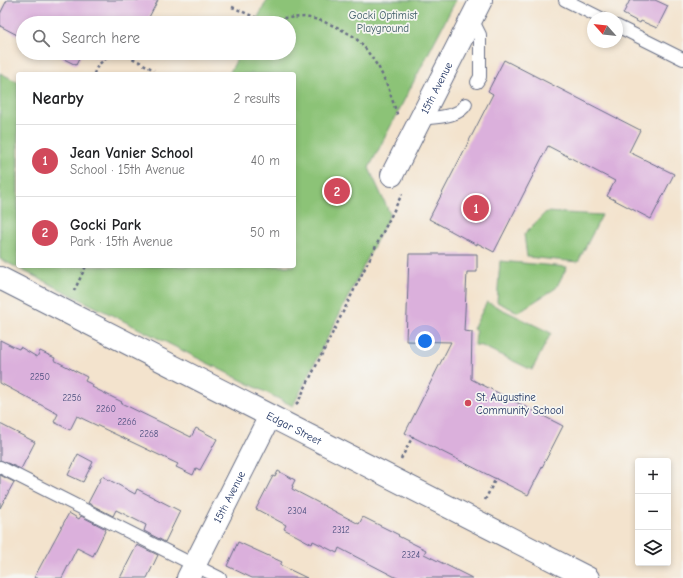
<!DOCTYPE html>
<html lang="en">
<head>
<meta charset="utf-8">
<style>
	body { margin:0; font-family:"Comic Neue",sans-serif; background:#f2f2f2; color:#202124 }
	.controls { position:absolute; right:12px; bottom:12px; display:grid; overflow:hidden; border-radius:4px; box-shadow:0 2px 6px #0003 }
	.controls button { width:36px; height:36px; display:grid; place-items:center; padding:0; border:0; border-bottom:1px solid #e0e0e0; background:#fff; color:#202124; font:20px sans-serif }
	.compass { position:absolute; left:587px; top:12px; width:36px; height:36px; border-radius:50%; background:#fff; box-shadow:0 2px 6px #0003; rotate:297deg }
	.you { position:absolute; left:425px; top:341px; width:14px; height:14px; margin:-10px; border:3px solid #fff; border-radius:50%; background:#1a73e8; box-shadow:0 0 0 6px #1a73e833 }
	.badge { display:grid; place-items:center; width:26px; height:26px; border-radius:50%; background:#d1495b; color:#fff; font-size:13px; font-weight:700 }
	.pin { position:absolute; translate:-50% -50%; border:2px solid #fff; box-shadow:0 1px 4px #0006 }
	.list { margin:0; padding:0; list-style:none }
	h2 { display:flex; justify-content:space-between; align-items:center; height:52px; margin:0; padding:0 16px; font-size:17px }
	h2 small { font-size:13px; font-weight:400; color:#757577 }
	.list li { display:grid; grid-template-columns:26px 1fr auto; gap:12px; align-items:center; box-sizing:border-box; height:72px; padding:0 16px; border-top:1px solid #e0e0e0 }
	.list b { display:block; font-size:15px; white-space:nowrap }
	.list p { margin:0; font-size:13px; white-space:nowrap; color:#757577 }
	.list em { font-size:13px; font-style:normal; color:#757577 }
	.icon { flex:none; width:22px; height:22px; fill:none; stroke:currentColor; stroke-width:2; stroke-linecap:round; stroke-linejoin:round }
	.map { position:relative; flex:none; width:683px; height:578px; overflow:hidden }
	.search { position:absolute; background:#fff; box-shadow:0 2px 6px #0003; left:16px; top:16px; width:280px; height:44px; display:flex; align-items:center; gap:10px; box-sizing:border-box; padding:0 14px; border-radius:22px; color:#757577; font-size:15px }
	.panel { position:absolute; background:#fff; box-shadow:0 2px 6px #0003; left:16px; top:72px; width:280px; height:196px; border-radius:4px }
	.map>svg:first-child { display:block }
	.green { fill:#8cc377; stroke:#54796a }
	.building { fill:#dbb0dc }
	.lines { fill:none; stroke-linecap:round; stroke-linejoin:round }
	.lane-casing { stroke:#676e85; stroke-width:14 }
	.street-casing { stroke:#676e85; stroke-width:24 }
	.path { stroke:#676e85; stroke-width:2.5; stroke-dasharray:3 3; stroke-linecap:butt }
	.lane { stroke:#fff; stroke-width:12 }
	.street { stroke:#fff; stroke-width:22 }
	.poi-dot { fill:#d1495b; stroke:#f6f6f2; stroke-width:1.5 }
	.labels { text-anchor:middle; stroke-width:3.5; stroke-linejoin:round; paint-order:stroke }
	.number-label { font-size:9px; fill:#4b4f7e }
	.park-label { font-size:11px; fill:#3d5b66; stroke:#f6f6f2 }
	.street-label { font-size:11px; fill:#1b2f5e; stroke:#f6f6f2 }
	.poi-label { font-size:11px; fill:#1b2f5e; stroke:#f6f6f2; text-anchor:start }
</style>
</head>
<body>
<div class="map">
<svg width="683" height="578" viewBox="0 0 683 578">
	<rect width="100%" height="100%" fill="#f6f6f2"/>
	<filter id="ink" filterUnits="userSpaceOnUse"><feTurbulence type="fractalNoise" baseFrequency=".025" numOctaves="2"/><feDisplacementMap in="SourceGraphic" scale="8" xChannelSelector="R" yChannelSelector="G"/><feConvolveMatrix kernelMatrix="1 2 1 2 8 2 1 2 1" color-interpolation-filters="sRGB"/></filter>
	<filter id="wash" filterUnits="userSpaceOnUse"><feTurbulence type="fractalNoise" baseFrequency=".012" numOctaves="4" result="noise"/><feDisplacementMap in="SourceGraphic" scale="16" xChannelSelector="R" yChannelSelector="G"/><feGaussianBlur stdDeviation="0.9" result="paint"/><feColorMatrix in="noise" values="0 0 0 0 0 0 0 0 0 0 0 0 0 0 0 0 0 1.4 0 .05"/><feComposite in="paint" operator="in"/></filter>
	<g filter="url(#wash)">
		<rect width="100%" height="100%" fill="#f3e3cd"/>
		<g class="green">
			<path d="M 267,0 L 456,0 L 369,168 L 390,214 L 293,406 L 0,259 L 0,73 L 18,82 L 18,266 L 294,266 L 294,74 L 229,74 L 240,53 L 289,53 L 289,23 L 255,23 Z"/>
			<path d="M 546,212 L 602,215 L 578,262 L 527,257 L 524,234 Z"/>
			<path d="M 500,261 L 567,267 L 556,288 L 518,312 L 497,302 Z"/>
			<path d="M 487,302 L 551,333 L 532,370 L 482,346 L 475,345 L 476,331 L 473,329 Z"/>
		</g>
		<g id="blocks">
			<g class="building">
				<path d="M 7,0 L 158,0 L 146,23 L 23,23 L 23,38 L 0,26 L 0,14 Z"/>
				<path d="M 630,0 L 655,0 L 668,6 L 657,28 L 641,21 L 640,23 L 623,14 Z"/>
				<path d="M 52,53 L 117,53 L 108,57 L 101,58 L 81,55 L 76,65 Z"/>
				<path d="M 504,60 L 640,130 L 629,152 L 674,174 L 651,219 L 607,196 L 615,181 L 548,146 L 494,252 L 477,243 L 477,245 L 429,219 L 493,94 L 488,91 Z"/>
				<path d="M 409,254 L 477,254 L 477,272 L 467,272 L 464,331 L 472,332 L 471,379 L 563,426 L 528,495 L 405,433 L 451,342 L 406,341 Z"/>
				<path d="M 0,340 L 14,347 L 19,349 L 20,347 L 37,357 L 40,351 L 55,358 L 54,360 L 87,377 L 85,381 L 93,385 L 92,387 L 122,402 L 121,403 L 191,437 L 196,428 L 217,439 L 200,470 L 196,468 L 193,475 L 176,467 L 178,464 L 77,416 L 70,430 L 54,422 L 58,414 L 0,383 Z"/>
				<path d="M 0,424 L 35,442 L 21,469 L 0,460 Z"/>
				<path d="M 78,454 L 93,462 L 83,482 L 68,475 Z"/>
				<path d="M 278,471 L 295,480 L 292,486 L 293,486 L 292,489 L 359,524 L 363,517 L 399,535 L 398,536 L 426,550 L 424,554 L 472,578 L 397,578 L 339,548 L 337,553 L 313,541 L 312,544 L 284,529 L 286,525 L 256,509 L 273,476 L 275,477 Z"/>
				<path d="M 0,475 L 14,482 L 0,508 Z"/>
				<path d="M 102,476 L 135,494 L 137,489 L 180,511 L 165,542 L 144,531 L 146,525 L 116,510 L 113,516 L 88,503 Z"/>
				<path d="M 69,513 L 79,519 L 81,516 L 106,529 L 93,556 L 77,548 L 62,578 L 34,578 Z"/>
				<path d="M 238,542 L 282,562 L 280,565 L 307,578 L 252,578 L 227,566 Z"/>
				<path d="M 137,545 L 158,555 L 147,578 L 120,578 Z"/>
			</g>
		</g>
	</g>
	<g filter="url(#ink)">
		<use href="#blocks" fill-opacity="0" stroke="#676e85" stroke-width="1"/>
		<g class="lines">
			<g class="lane-casing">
				<g id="lane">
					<path d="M 565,0 L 601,18"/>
					<path d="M 472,19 L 480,35 L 480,77 L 477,82"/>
					<path d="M 617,26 L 683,59"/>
					<path d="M 420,119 C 434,117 459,118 466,104"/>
					<path d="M 0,467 L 220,578"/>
				</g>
			</g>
			<g class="street-casing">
				<g id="street">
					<path id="s1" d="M 392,175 L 481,0"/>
					<path id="s2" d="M 0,278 L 588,578"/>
					<path id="s3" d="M 188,578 L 270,416"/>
				</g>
			</g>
			<g class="path">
				<path d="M 232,7 L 259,19 L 305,17 L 319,20 L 337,27 L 353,36 L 363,45 L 379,68 L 388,87 L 398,117"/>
				<path d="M 94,74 C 97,62 111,53 123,55 C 129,55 148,67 154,70"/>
				<path d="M 74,291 L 86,266"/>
				<path d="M 296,404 L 298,402 L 402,194"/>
				<path d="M 401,459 L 413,436"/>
				<path d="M 485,500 L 496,478"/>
			</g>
			<use href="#lane" class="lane"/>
			<use href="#street" class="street"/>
		</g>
	</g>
	<circle class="poi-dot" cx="468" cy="403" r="4"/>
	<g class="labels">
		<g class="number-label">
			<text x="40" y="380">2250</text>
			<text x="72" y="401">2256</text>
			<text x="106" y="412">2260</text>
			<text x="127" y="425">2266</text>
			<text x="149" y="437">2268</text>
			<text x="297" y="514">2304</text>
			<text x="341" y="533">2312</text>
			<text x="411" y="558">2324</text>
		</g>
		<g class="park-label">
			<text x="383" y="19">Gocki Optimist<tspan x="383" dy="13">Playground</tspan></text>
		</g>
		<g class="street-label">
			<text dy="4" stroke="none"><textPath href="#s1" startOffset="98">15th Avenue</textPath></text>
			<text dy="4" stroke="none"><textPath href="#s2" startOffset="330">Edgar Street</textPath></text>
			<text dy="4" stroke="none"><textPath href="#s3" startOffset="91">15th Avenue</textPath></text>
		</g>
		<g class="poi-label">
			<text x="476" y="401">St. Augustine<tspan x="476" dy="13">Community School</tspan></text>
		</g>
	</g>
</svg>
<div class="controls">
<button>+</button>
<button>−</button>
<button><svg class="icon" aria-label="layers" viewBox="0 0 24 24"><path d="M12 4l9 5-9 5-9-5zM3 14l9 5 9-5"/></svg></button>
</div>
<svg class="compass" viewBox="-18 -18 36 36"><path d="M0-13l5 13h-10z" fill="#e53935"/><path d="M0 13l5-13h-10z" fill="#757577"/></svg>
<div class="you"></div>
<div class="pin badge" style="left:476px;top:208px">1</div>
<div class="pin badge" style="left:337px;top:191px">2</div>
<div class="search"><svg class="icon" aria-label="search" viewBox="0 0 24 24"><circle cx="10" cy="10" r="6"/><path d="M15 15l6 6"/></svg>Search here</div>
<section class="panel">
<h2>Nearby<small>2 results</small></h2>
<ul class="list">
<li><span class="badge">1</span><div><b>Jean Vanier School</b><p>School · 15th Avenue</p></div><em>40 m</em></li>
<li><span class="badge">2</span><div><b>Gocki Park</b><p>Park · 15th Avenue</p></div><em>50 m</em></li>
</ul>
</section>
</div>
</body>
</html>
